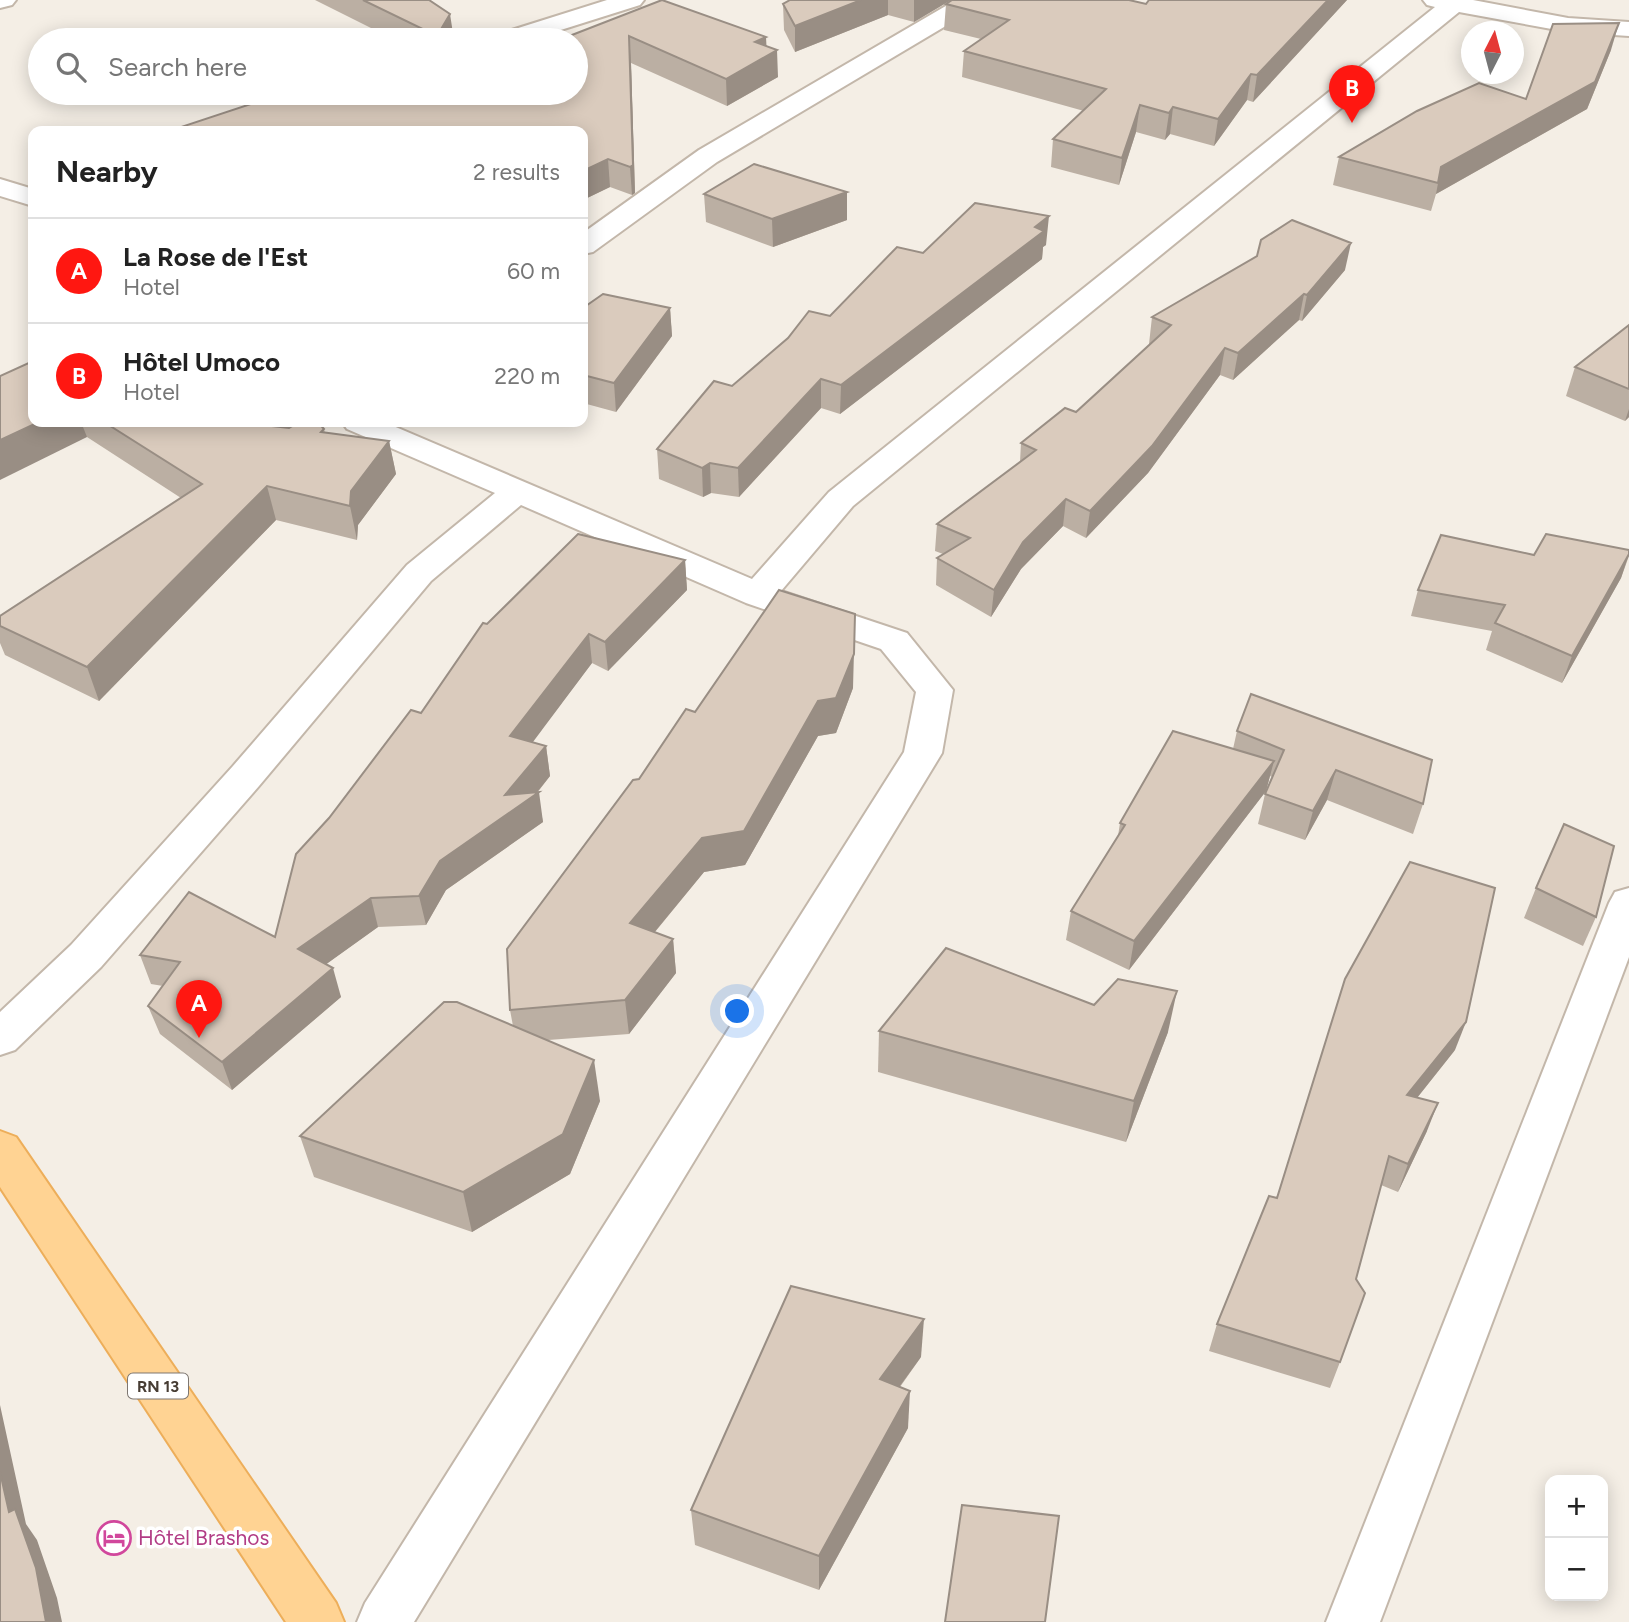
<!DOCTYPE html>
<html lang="en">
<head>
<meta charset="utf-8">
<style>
	body { margin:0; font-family:Figtree,sans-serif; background:#f6f6f6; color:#222 }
	.controls { position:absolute; right:21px; bottom:21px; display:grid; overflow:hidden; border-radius:14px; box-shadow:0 4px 18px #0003 }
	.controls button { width:63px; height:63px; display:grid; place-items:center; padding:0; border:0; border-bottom:2px solid #e0e0e0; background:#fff; color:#222; font:35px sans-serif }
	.compass { position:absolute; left:1461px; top:21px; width:63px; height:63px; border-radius:50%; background:#fff; box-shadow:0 4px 18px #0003; rotate:6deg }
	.you { position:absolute; left:738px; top:1012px; width:24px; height:24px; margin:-18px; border:5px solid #fff; border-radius:50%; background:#1a73e8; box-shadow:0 0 0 10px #1a73e833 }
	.badge { display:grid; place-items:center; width:46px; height:46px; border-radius:50%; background:#ff1711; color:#fff; font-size:23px; font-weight:700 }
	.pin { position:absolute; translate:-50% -58px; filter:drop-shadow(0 2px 4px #0008) }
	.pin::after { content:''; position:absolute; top:37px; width:24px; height:21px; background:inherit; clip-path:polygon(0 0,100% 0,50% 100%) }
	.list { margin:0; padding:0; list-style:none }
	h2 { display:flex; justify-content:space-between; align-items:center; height:91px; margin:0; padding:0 28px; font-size:30px }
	h2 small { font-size:23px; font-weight:400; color:#767676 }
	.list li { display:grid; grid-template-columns:46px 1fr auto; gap:21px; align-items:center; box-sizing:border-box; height:105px; padding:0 28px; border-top:2px solid #e0e0e0 }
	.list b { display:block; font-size:26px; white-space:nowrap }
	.list p { margin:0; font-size:23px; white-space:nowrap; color:#767676 }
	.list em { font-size:23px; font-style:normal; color:#767676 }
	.icon { flex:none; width:38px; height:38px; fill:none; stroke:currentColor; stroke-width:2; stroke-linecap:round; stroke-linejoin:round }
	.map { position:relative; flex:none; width:1629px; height:1622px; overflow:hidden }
	.search { position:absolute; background:#fff; box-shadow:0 4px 18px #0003; left:28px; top:28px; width:560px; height:77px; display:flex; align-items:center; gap:18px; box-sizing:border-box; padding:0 24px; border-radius:38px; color:#767676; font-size:26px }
	.panel { position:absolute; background:#fff; box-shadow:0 4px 18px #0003; left:28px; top:126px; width:560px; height:301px; border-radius:14px }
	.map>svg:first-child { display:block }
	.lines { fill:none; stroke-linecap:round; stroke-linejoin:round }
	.minor-casing { stroke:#c3b7aa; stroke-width:4 }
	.major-casing { stroke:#edae5a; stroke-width:4 }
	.minor { fill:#fff; fill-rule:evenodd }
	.major { fill:#ffd393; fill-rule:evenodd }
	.wall { fill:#bbafa3 }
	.shaded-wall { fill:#998e84 }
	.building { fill:#dacbbd; stroke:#998e84; stroke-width:2 }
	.labels { text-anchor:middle; stroke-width:7; stroke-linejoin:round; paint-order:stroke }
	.shield { fill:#fff; stroke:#7e7771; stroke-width:2 }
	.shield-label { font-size:16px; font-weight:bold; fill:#473d34 }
	.near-hotel-label { font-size:21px; fill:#b23c85; stroke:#fff; text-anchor:start }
</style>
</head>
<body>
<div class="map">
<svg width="1629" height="1622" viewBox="0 0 1629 1622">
	<rect width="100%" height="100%" fill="#f4eee5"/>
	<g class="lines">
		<g class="minor-casing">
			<g id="minor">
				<path d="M 0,0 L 16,0 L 12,5 L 0,8 Z"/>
				<path d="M 607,0 L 644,0 L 640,5 L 529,40 L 493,40 L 496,35 Z"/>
				<path d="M 956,0 L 985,0 L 981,5 L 717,162 L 593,252 L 583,254 L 583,233 L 699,150 Z"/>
				<path d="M 1423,0 L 1473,0 L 1568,18 L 1629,22 L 1629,36 L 1568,32 L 1459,12 L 853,506 L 781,591 L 907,633 L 953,690 L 942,753 L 414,1622 L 357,1622 L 365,1603 L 904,752 L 916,692 L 881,649 L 746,603 L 521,505 L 431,581 L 259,786 L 101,967 L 15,1050 L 0,1055 L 0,1012 L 71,945 L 233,766 L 407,565 L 495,493 L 347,429 L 342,422 L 384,422 L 752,579 L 829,492 L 1435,7 L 1427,5 Z"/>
				<path d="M 0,179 L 33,189 L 33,206 L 0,196 Z"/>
				<path d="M 1629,888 L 1629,957 L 1380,1622 L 1326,1622 L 1609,903 L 1615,892 Z"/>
			</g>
		</g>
		<g class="major-casing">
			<path id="major" d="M 0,1131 L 16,1137 L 336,1603 L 344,1622 L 286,1622 L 0,1187 Z"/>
		</g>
		<use href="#minor" class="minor"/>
		<use href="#major" class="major"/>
	</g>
	<g class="wall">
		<path d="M 315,0 L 429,0 L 454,40 L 395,40 Z"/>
		<path d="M 662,0 L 767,46 L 778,77 L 727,106 L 631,63 L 635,193 L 632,195 L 610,187 L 583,200 L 583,131 L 178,131 L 178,128 L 250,104 L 249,100 L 242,102 L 235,93 L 576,93 Z"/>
		<path d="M 790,0 L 951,0 L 914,22 L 888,15 L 795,52 L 784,30 L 783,4 Z"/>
		<path d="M 1347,0 L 1253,102 L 1247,100 L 1214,146 L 1170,134 L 1165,140 L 1136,132 L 1119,185 L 1051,167 L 1053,139 L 1084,111 L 962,77 L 964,51 L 981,39 L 944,30 L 946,4 L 1146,4 Z"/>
		<path d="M 1611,50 L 1587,109 L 1436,194 L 1431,211 L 1333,185 L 1339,157 L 1526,99 Z"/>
		<path d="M 847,192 L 847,220 L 773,247 L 706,222 L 704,194 Z"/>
		<path d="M 1046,245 L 1043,247 L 1042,259 L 840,414 L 821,408 L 739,497 L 711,493 L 703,497 L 659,479 L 657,449 L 732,386 L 830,316 L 923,253 Z"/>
		<path d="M 1345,270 L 1302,321 L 1299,320 L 1233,380 L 1220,375 L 1148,473 L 1086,538 L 1063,526 L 1021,569 L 991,617 L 936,585 L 937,558 L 943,554 L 935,551 L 937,524 L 1020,462 L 1021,443 L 1076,412 L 1150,345 L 1149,344 L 1152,317 Z"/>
		<path d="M 583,308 L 670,308 L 672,336 L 616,412 L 583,403 Z"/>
		<path d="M 1629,325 L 1629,417 L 1625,421 L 1566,396 L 1575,367 Z"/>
		<path d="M 33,422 L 258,422 L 255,424 L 289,428 L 324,429 L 325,433 L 389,441 L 396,474 L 358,525 L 357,540 L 276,520 L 99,701 L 5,655 L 0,643 L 0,616 L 181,498 L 87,437 Z"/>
		<path d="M 1629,550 L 1629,556 L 1621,578 L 1562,683 L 1486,650 L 1492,631 L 1411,616 L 1418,590 L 1534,555 Z"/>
		<path d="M 685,560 L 687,590 L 608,671 L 592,663 L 532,742 L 546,746 L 550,776 L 537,793 L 543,822 L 446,890 L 426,925 L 378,927 L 326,964 L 341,997 L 232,1090 L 160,1034 L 148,1006 L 163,986 L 151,984 L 140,955 L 275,937 L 329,818 L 421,713 L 487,624 Z"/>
		<path d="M 853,688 L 836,733 L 818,736 L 745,865 L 704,872 L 655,932 L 673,939 L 676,973 L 629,1034 L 548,1040 L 600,1101 L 570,1174 L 472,1232 L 314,1177 L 300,1136 L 513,1026 L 510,1010 L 639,779 L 695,712 Z"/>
		<path d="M 1237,731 L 1423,804 L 1413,834 L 1327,800 L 1305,840 L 1258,824 L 1265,794 L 1272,777 L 1270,776 L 1266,791 L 1129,970 L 1066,940 L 1071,911 L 1118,836 L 1120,823 L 1233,749 Z"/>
		<path d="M 1536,888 L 1596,917 L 1583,946 L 1524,918 Z"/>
		<path d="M 1094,1005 L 1168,1032 L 1126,1142 L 878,1072 L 879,1031 Z"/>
		<path d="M 1455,1050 L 1417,1098 L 1427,1131 L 1398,1192 L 1381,1185 L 1356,1279 L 1340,1362 L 1330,1388 L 1209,1351 L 1217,1324 L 1277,1198 Z"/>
		<path d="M 921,1357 L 900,1387 L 908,1428 L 819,1590 L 695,1545 L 691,1510 Z"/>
	</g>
	<g class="shaded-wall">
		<path d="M 861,0 L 888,0 L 888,15 L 795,52 L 795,26 Z"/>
		<path d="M 914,0 L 951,0 L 914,22 Z"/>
		<path d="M 1328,0 L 1347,0 L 1253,102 L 1257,75 Z"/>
		<path d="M 450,14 L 454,40 L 437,40 L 437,36 Z"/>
		<path d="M 1619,23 L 1611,50 L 1587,109 L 1436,194 L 1441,167 Z"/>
		<path d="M 629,36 L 631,63 L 635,193 L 632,195 L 630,167 Z"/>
		<path d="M 766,37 L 767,56 L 777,50 L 778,77 L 727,106 L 726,79 L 755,42 Z"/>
		<path d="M 1251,74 L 1247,100 L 1214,146 L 1218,119 Z"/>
		<path d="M 240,93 L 278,93 L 248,93 L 249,100 L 242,102 Z"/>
		<path d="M 1140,105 L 1136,132 L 1119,185 L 1122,158 Z"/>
		<path d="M 1173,107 L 1170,134 L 1165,140 L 1169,113 Z"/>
		<path d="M 608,159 L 610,187 L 583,200 L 583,171 Z"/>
		<path d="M 847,192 L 847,220 L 773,247 L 772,219 Z"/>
		<path d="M 1049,216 L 1046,245 L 1043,247 L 1042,259 L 840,414 L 841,385 Z"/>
		<path d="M 1351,243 L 1345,270 L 1302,321 L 1307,295 Z"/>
		<path d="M 1304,294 L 1299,320 L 1233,380 L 1238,353 Z"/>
		<path d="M 670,308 L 672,336 L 616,412 L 614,383 Z"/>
		<path d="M 1225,348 L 1220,375 L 1148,473 L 1086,538 L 1090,511 Z"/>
		<path d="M 821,379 L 821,408 L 739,497 L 738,468 Z"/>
		<path d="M 1629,409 L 1629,417 L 1625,421 Z"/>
		<path d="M 39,422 L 81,422 L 87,437 L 0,480 L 0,440 Z"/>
		<path d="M 209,422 L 258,422 L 217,451 Z"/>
		<path d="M 389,441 L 396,474 L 358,525 L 357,540 L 350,506 L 351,491 Z"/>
		<path d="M 710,463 L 711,493 L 703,497 L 702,468 Z"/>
		<path d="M 267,486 L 276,520 L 99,701 L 87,667 Z"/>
		<path d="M 1066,499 L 1063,526 L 1021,569 L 991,617 L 994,590 L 1023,542 Z"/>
		<path d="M 1629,554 L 1621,578 L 1562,683 L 1572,656 Z"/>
		<path d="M 685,560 L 687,590 L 608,671 L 605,642 Z"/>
		<path d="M 855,614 L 853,688 L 836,733 L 818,736 L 745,865 L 704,872 L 634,957 L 630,923 L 818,701 Z"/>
		<path d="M 589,634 L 592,663 L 515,766 L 510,736 Z"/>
		<path d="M 546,746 L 550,776 L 534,796 L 539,792 L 543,822 L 446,890 L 426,925 L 419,896 L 440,861 L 505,795 Z"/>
		<path d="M 1274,761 L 1266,791 L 1129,970 L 1134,941 Z"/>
		<path d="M 1336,770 L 1327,800 L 1305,840 L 1313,811 Z"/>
		<path d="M 371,898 L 378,927 L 307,978 L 298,949 Z"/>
		<path d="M 673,939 L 676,973 L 629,1034 L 625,1000 Z"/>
		<path d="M 333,968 L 341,997 L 232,1090 L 222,1062 Z"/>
		<path d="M 1177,991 L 1168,1032 L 1126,1142 L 1134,1101 Z"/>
		<path d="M 1466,1022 L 1455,1050 L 1397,1123 L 1407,1095 Z"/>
		<path d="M 594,1060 L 600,1101 L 570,1174 L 472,1232 L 463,1192 Z"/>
		<path d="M 1438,1103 L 1427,1131 L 1398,1192 L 1408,1164 Z"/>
		<path d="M 924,1319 L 921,1357 L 878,1416 L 880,1379 Z"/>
		<path d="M 910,1391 L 908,1428 L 819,1590 L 819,1556 Z"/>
		<path d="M 0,1405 L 26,1524 L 37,1540 L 57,1598 L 62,1622 L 46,1622 L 9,1512 L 0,1472 Z"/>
	</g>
	<g class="building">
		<path d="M 363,0 L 429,0 L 450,14 L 437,36 Z"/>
		<path d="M 662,0 L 766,37 L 755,42 L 777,50 L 726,79 L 629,36 L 633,165 L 630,167 L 608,159 L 583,171 L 583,131 L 182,131 L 178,128 L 254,103 L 248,93 L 576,93 L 576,40 L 559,40 Z"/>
		<path d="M 790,0 L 861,0 L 795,26 L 783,4 Z"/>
		<path d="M 952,0 L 1129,0 L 1146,4 L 1149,0 L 1328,0 L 1257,75 L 1251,74 L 1218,119 L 1173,107 L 1169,113 L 1140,105 L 1122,158 L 1053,139 L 1106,89 L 964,51 L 1009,20 L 946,4 Z"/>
		<path d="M 1619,23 L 1595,82 L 1441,167 L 1438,183 L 1339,157 L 1417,111 L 1479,83 L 1526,99 L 1553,24 Z"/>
		<path d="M 754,164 L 847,192 L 772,219 L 704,194 Z"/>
		<path d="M 975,203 L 1049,216 L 1035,227 L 1044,231 L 841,385 L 821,379 L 738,468 L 710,463 L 702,468 L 657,449 L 714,381 L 732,386 L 788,338 L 809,311 L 830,316 L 897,247 L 923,253 Z"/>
		<path d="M 1292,220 L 1351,243 L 1307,295 L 1304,294 L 1238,353 L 1225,348 L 1152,446 L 1090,511 L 1066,499 L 1023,542 L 994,590 L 937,558 L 970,538 L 937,524 L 1036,450 L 1021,443 L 1065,408 L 1076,412 L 1171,325 L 1152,317 L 1257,256 L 1261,240 Z"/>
		<path d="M 603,294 L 670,308 L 614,383 L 583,375 L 583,308 Z"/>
		<path d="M 1629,325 L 1629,389 L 1575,367 Z"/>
		<path d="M 33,361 L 33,422 L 39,422 L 0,440 L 0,376 Z"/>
		<path d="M 104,422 L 236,422 L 289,428 L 299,422 L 318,422 L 324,429 L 321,432 L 389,441 L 351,491 L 350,506 L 267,486 L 87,667 L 0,626 L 0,616 L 202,484 Z"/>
		<path d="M 578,534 L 685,560 L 605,642 L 589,634 L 510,736 L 546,746 L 505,795 L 539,792 L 440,861 L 419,896 L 371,898 L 298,949 L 333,968 L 222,1062 L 148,1006 L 180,962 L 140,955 L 189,892 L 275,937 L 296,854 L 329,818 L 411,710 L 421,713 L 483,623 L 487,624 Z"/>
		<path d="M 1546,534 L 1629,550 L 1629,554 L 1572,656 L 1495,623 L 1505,605 L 1418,590 L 1441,535 L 1534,555 Z"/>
		<path d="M 779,590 L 855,614 L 854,654 L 836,698 L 818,701 L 744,831 L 702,838 L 630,923 L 673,939 L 625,1000 L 510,1010 L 507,949 L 633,780 L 639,779 L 686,709 L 695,712 Z"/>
		<path d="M 1251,694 L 1432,760 L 1423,804 L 1336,770 L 1313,811 L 1265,794 L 1284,750 L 1237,731 Z"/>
		<path d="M 1173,731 L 1274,761 L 1134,941 L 1071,911 L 1125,825 L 1120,823 Z"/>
		<path d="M 1564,824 L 1614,846 L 1596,917 L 1536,888 Z"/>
		<path d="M 1410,862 L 1495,888 L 1466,1022 L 1407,1095 L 1438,1103 L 1408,1164 L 1389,1156 L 1356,1279 L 1365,1293 L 1340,1362 L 1217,1324 L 1269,1196 L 1277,1198 L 1345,979 Z"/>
		<path d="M 946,948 L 1094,1005 L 1118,979 L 1177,991 L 1134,1101 L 879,1031 Z"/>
		<path d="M 444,1002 L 457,1002 L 594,1060 L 563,1134 L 463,1192 L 300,1136 Z"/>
		<path d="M 791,1286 L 924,1319 L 880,1379 L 910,1391 L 819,1556 L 691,1510 Z"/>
		<path d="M 0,1472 L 9,1512 L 15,1509 L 36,1568 L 46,1622 L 0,1622 Z"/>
		<path d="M 962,1505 L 1059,1516 L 1045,1622 L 945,1622 Z"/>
	</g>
	<defs>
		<g id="hotel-ring" transform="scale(1.75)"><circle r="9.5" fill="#fff" stroke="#d1479c" stroke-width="1.5"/><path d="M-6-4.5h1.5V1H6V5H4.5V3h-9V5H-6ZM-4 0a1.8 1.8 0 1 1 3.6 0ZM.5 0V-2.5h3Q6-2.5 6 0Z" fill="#d1479c"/></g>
	</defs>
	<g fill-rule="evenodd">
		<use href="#hotel-ring" x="114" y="1538"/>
	</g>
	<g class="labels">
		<rect class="shield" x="128" y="1373.5" width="60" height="25" rx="5"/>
		<g class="shield-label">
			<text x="158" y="1392">RN 13</text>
		</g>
		<g class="near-hotel-label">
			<text x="138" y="1545">Hôtel Brashos</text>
		</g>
	</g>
</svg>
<div class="controls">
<button>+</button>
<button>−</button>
</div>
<svg class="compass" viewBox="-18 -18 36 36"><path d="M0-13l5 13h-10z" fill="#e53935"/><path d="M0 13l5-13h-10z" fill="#767676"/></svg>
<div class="you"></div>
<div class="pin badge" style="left:199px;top:1038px">A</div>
<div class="pin badge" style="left:1352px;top:123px">B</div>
<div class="search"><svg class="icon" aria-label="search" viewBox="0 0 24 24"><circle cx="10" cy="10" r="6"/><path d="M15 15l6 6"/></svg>Search here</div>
<section class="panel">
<h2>Nearby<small>2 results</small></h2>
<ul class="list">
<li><span class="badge">A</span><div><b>La Rose de l'Est</b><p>Hotel</p></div><em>60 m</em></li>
<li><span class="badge">B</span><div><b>Hôtel Umoco</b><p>Hotel</p></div><em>220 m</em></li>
</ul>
</section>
</div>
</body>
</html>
